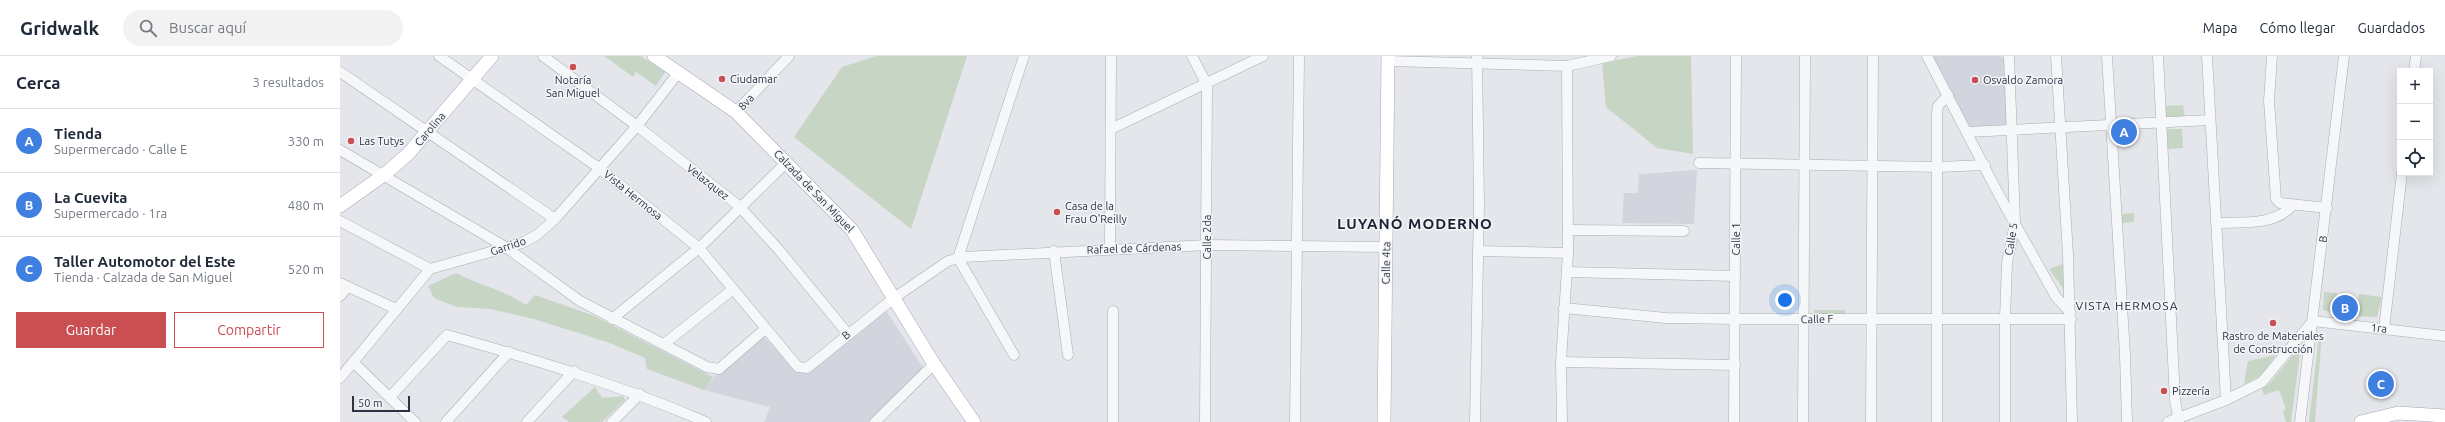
<!DOCTYPE html>
<html lang="es">
<head>
<meta charset="utf-8">
<style>
	body { margin:0; font-family:Ubuntu,sans-serif; background:#f2f2f3; color:#1f2937 }
	.controls { position:absolute; right:12px; top:12px; display:grid; overflow:hidden; border-radius:0px; box-shadow:0 4px 16px #0002 }
	.controls button { width:36px; height:36px; display:grid; place-items:center; padding:0; border:0; border-bottom:1px solid #e0e1e3; background:#fff; color:#1f2937; font:20px sans-serif }
	.scale { position:absolute; left:12px; bottom:10px; width:58px; box-sizing:border-box; padding-left:4px; border:2px solid #2c3143; border-top:0; font-size:11px; line-height:14px; white-space:nowrap; color:#2c3143; -webkit-text-stroke:3px #f4f5f8; paint-order:stroke }
	.you { position:absolute; left:1445px; top:244px; width:14px; height:14px; margin:-10px; border:3px solid #fff; border-radius:50%; background:#1a73e8; box-shadow:0 0 0 6px #1a73e833 }
	.badge { display:grid; place-items:center; width:26px; height:26px; border-radius:50%; background:#c94f53; color:#fff; font-size:13px; font-weight:700 }
	.pin { position:absolute; translate:-50% -50%; border:2px solid #fff; box-shadow:0 1px 4px #0006 }
	.list { margin:0; padding:0; list-style:none }
	h2 { display:flex; justify-content:space-between; align-items:center; height:52px; margin:0; padding:0 16px; font-size:17px }
	h2 small { font-size:13px; font-weight:400; color:#747a83 }
	.list li { display:grid; grid-template-columns:26px 1fr auto; gap:12px; align-items:center; box-sizing:border-box; height:64px; padding:0 16px; border-top:1px solid #e0e1e3 }
	.list b { display:block; font-size:15px; white-space:nowrap }
	.list p { margin:0; font-size:13px; white-space:nowrap; color:#747a83 }
	.list em { font-size:13px; font-style:normal; color:#747a83 }
	.actions { display:flex; gap:8px; padding:12px 16px }
	.actions a { flex:1; padding:9px 0; border:1px solid #c94f53; border-radius:0px; text-align:center; font-size:14px; color:#c94f53 }
	.actions .main { background:#c94f53; color:#fff }
	.icon { flex:none; width:22px; height:22px; fill:none; stroke:currentColor; stroke-width:2; stroke-linecap:round; stroke-linejoin:round }
	.map { position:relative; flex:none; width:2105px; height:366px; overflow:hidden }
	header { display:flex; align-items:center; gap:24px; box-sizing:border-box; height:56px; padding:0 20px; background:#fff; border-bottom:1px solid #e0e1e3 }
	header strong { font-size:19px }
	nav { display:flex; gap:22px; margin-inline-start:auto; font-size:14px }
	.search { width:280px; height:36px; background:#f2f2f3; display:flex; align-items:center; gap:10px; box-sizing:border-box; padding:0 14px; border-radius:22px; color:#747a83; font-size:15px }
	main { display:flex }
	aside { flex:1; background:#fff }
	.map>svg:first-child { display:block }
	.built { fill:#d2d5dd }
	.green { fill:#c7d5c5 }
	.lines { fill:none; stroke-linecap:round; stroke-linejoin:round }
	.minor-casing { stroke:#a9acb5; stroke-width:11 }
	.major-casing { stroke:#a3a9b6; stroke-width:14 }
	.minor { stroke:#f6f7f9; stroke-width:10 }
	.major { stroke:#fff; stroke-width:13 }
	.poi-dot { fill:#c94f53; stroke:#f4f5f8; stroke-width:1.5 }
	.labels { text-anchor:middle; stroke-width:3; stroke-linejoin:round; paint-order:stroke }
	.poi-label { font-size:11px; fill:#2c3143; stroke:#f4f5f8; text-anchor:start }
	.street-label { font-size:11px; fill:#2c3143; stroke:#f4f5f8 }
	.neighbourhood-label { font-size:12px; letter-spacing:1px; fill:#1e2334; stroke:#f4f5f8 }
	.district-label { font-size:15px; font-weight:bold; letter-spacing:1px; fill:#1e2334; stroke:#f4f5f8 }
</style>
</head>
<body>
<header>
<strong>Gridwalk</strong>
<div class="search"><svg class="icon" aria-label="search" viewBox="0 0 24 24"><circle cx="10" cy="10" r="6"/><path d="M15 15l6 6"/></svg>Buscar aquí</div>
<nav><a>Mapa</a><a>Cómo llegar</a><a>Guardados</a></nav>
</header>
<main>
<aside>
<h2>Cerca<small>3 resultados</small></h2>
<ul class="list">
<li><span class="badge" style="background:#3f7fe0">A</span><div><b>Tienda</b><p>Supermercado · Calle E</p></div><em>330 m</em></li>
<li><span class="badge" style="background:#3f7fe0">B</span><div><b>La Cuevita</b><p>Supermercado · 1ra</p></div><em>480 m</em></li>
<li><span class="badge" style="background:#3f7fe0">C</span><div><b>Taller Automotor del Este</b><p>Tienda · Calzada de San Miguel</p></div><em>520 m</em></li>
</ul>
<div class="actions"><a class="main">Guardar</a><a>Compartir</a></div>
</aside>
<div class="map">
<svg width="2105" height="366" viewBox="0 0 2105 366">
	<rect width="100%" height="100%" fill="#e4e6eb"/>
	<g class="built">
		<path d="M 1587,0 L 1660,0 L 1668,6 L 1672,75 L 1628,76 Z"/>
		<path d="M 1357,114 L 1354,168 L 1282,167 L 1284,137 L 1298,137 L 1299,118 Z"/>
		<path d="M 543,250 L 584,313 L 529,366 L 424,366 L 430,351 L 364,334 L 384,308 L 421,277 L 456,316 Z"/>
	</g>
	<g class="green">
		<path d="M 264,0 L 301,0 L 325,16 L 316,30 L 296,16 L 293,21 Z"/>
		<path d="M 536,0 L 627,0 L 571,173 L 454,81 L 502,11 Z"/>
		<path d="M 1297,0 L 1351,0 L 1353,98 L 1317,92 L 1266,51 L 1262,7 Z"/>
		<path d="M 1843,49 L 1845,62 L 1826,63 L 1825,50 Z"/>
		<path d="M 1827,73 L 1842,73 L 1843,92 L 1828,93 Z"/>
		<path d="M 1794,157 L 1794,166 L 1781,167 L 1781,158 Z"/>
		<path d="M 1723,208 L 1725,235 L 1709,213 Z"/>
		<path d="M 116,217 C 139,229 164,234 186,249 L 195,239 L 252,259 L 373,321 L 364,334 L 307,313 L 305,302 L 270,287 L 194,263 L 151,253 L 117,251 L 94,242 L 88,230 Z"/>
		<path d="M 1984,236 L 1997,237 L 1995,257 L 1983,254 Z"/>
		<path d="M 2019,238 L 2042,241 L 2037,261 L 2017,260 Z"/>
		<path d="M 1474,254 L 1505,254 L 1505,258 L 1474,259 Z"/>
		<path d="M 1982,276 L 1975,366 L 1969,366 L 1979,280 Z"/>
		<path d="M 1957,294 L 1960,298 L 1951,366 L 1946,366 L 1943,355 L 1946,353 L 1939,334 L 1924,339 L 1922,333 L 1930,327 Z"/>
		<path d="M 1936,299 L 1922,319 L 1904,328 L 1908,305 Z"/>
		<path d="M 255,331 L 262,342 L 283,340 L 285,344 L 262,366 L 229,366 L 222,361 Z"/>
	</g>
	<g class="lines">
		<g class="minor-casing">
			<g id="minor">
				<path d="M 99,0 L 259,112 L 359,192 L 458,311 L 467,312 L 554,242 L 608,205 L 623,201 L 868,189 L 1046,191"/>
				<path d="M 203,0 L 297,70 L 399,150 L 439,194 L 508,278"/>
				<path d="M 852,0 L 867,29 L 865,366"/>
				<path d="M 1587,0 L 1659,139 L 1716,241 L 1730,256"/>
				<path d="M 1716,0 L 1728,199 L 1732,366"/>
				<path d="M 1767,0 L 1785,299 L 1787,366"/>
				<path d="M 1818,0 L 1835,344 L 1839,366"/>
				<path d="M 1867,0 L 1886,344"/>
				<path d="M 1932,0 L 1929,45 L 1936,143 L 1940,147 L 1987,152"/>
				<path d="M 1048,5 L 1227,10 L 1271,0"/>
				<path d="M 2074,15 L 2076,0"/>
				<path d="M 0,16 L 215,163"/>
				<path d="M 396,56 L 449,0"/>
				<path d="M 771,73 L 923,0"/>
				<path d="M 1628,76 L 1870,64"/>
				<path d="M 0,94 L 167,192 L 240,245 L 367,311 L 379,313 L 425,273"/>
				<path d="M 1359,107 L 1599,111 L 1645,109"/>
				<path d="M 0,165 L 90,213"/>
				<path d="M 1878,167 C 1900,166 1937,170 1952,149"/>
				<path d="M 1228,174 L 1344,175"/>
				<path d="M 770,192 L 771,0"/>
				<path d="M 714,195 L 728,299"/>
				<path d="M 1138,195 L 1228,197"/>
				<path d="M 1227,216 L 1395,220"/>
				<path d="M 0,227 L 56,253"/>
				<path d="M 0,240 L 8,231"/>
				<path d="M 1224,252 L 1326,262 L 1395,263 L 1731,263"/>
				<path d="M 272,263 L 359,192 L 447,106"/>
				<path d="M 1973,265 L 2105,280"/>
				<path d="M 2044,273 L 2062,117"/>
				<path d="M 324,288 L 392,234"/>
				<path d="M 674,299 L 618,202 L 684,0"/>
				<path d="M 13,306 L 75,366"/>
				<path d="M 1221,306 L 1395,309"/>
				<path d="M 0,322 L 90,213 L 182,187 L 197,179 L 215,163 L 297,70 L 339,16"/>
				<path d="M 50,341 L 107,279 C 196,304 282,330 366,366"/>
				<path d="M 106,366 L 169,296"/>
				<path d="M 187,366 L 234,315"/>
				<path d="M 272,366 L 300,338"/>
				<path d="M 535,366 L 594,308"/>
				<path d="M 773,366 L 773,255"/>
				<path d="M 955,366 L 959,0"/>
				<path d="M 1135,366 L 1139,147 L 1137,0"/>
				<path d="M 1222,366 L 1221,306 L 1228,197 L 1227,10"/>
				<path d="M 1394,366 L 1396,0"/>
				<path d="M 1463,366 L 1465,0"/>
				<path d="M 1531,366 L 1533,0"/>
				<path d="M 1597,366 L 1597,57 L 1598,50 L 1608,39"/>
				<path d="M 1665,366 L 1665,262 L 1667,207 L 1675,167 L 1669,0"/>
				<path d="M 1828,366 L 1886,344 L 1922,326 L 1973,265"/>
				<path d="M 1960,366 L 2004,0"/>
			</g>
		</g>
		<g class="major-casing">
			<g id="major">
				<path d="M 314,0 L 396,56 L 512,174 L 594,308 L 634,366"/>
				<path d="M 0,150 L 45,118 L 68,98 L 152,0"/>
				<path d="M 1044,366 L 1048,0"/>
				<path d="M 2021,366 L 2058,357 L 2105,360"/>
			</g>
		</g>
		<use href="#minor" class="minor"/>
		<use href="#major" class="major"/>
	</g>
	<g class="poi-dot">
		<circle cx="233" cy="11" r="4"/>
		<circle cx="382" cy="23" r="4"/>
		<circle cx="1635" cy="24" r="4"/>
		<circle cx="11" cy="85" r="4"/>
		<circle cx="717" cy="156" r="4"/>
		<circle cx="1933" cy="267" r="4"/>
		<circle cx="1824" cy="335" r="4"/>
	</g>
	<g class="labels">
		<g class="poi-label">
			<text x="390" y="27">Ciudamar</text>
			<text x="233" y="28" text-anchor="middle">Notaría<tspan x="233" dy="13">San Miguel</tspan></text>
			<text x="1643" y="28">Osvaldo Zamora</text>
			<text x="19" y="89">Las Tutys</text>
			<text x="725" y="154">Casa de la<tspan x="725" dy="13">Frau O'Reilly</tspan></text>
			<text x="1933" y="284" text-anchor="middle">Rastro de Materiales<tspan x="1933" dy="13">de Construcción</tspan></text>
			<text x="1832" y="339">Pizzería</text>
		</g>
		<g class="street-label">
			<text transform="translate(406 46) rotate(-47)" y="4">8va</text>
			<text transform="translate(90 73) rotate(-49)" y="4">Carolina</text>
			<text transform="translate(368 126) rotate(38)" y="4">Velazquez</text>
			<text transform="translate(474 135) rotate(46)" y="4">Calzada de San Miguel</text>
			<text transform="translate(293 139) rotate(39)" y="4">Vista Hermosa</text>
			<text transform="translate(867 181) rotate(-90)" y="4">Calle 2da</text>
			<text transform="translate(1396 183) rotate(-90)" y="4">Calle 1</text>
			<text transform="translate(1671 183) rotate(-81)" y="4">Calle 5</text>
			<text transform="translate(1983 183) rotate(-83)" y="4">B</text>
			<text transform="translate(168 190) rotate(-19)" y="4">Garrido</text>
			<text transform="translate(794 192) rotate(-2)" y="4">Rafael de Cárdenas</text>
			<text transform="translate(1046 207) rotate(-89)" y="4">Calle 4ta</text>
			<text transform="translate(1477 263) rotate(-1)" y="4">Calle F</text>
			<text transform="translate(2039 272) rotate(6)" y="4">1ra</text>
			<text transform="translate(506 279) rotate(-39)" y="4">B</text>
		</g>
		<g class="neighbourhood-label">
			<text x="1787" y="254">VISTA HERMOSA</text>
		</g>
		<g class="district-label">
			<text x="1075" y="173">LUYANÓ MODERNO</text>
		</g>
	</g>
</svg>
<div class="controls">
<button>+</button>
<button>−</button>
<button><svg class="icon" aria-label="locate" viewBox="0 0 24 24"><circle cx="12" cy="12" r="6"/><path d="M12 2v4M12 18v4M2 12h4M18 12h4"/></svg></button>
</div>
<div class="scale">50 m</div>
<div class="you"></div>
<div class="pin badge" style="left:1784px;top:76px;background:#3f7fe0">A</div>
<div class="pin badge" style="left:2005px;top:252px;background:#3f7fe0">B</div>
<div class="pin badge" style="left:2041px;top:328px;background:#3f7fe0">C</div>
</div>
</main>
</body>
</html>
